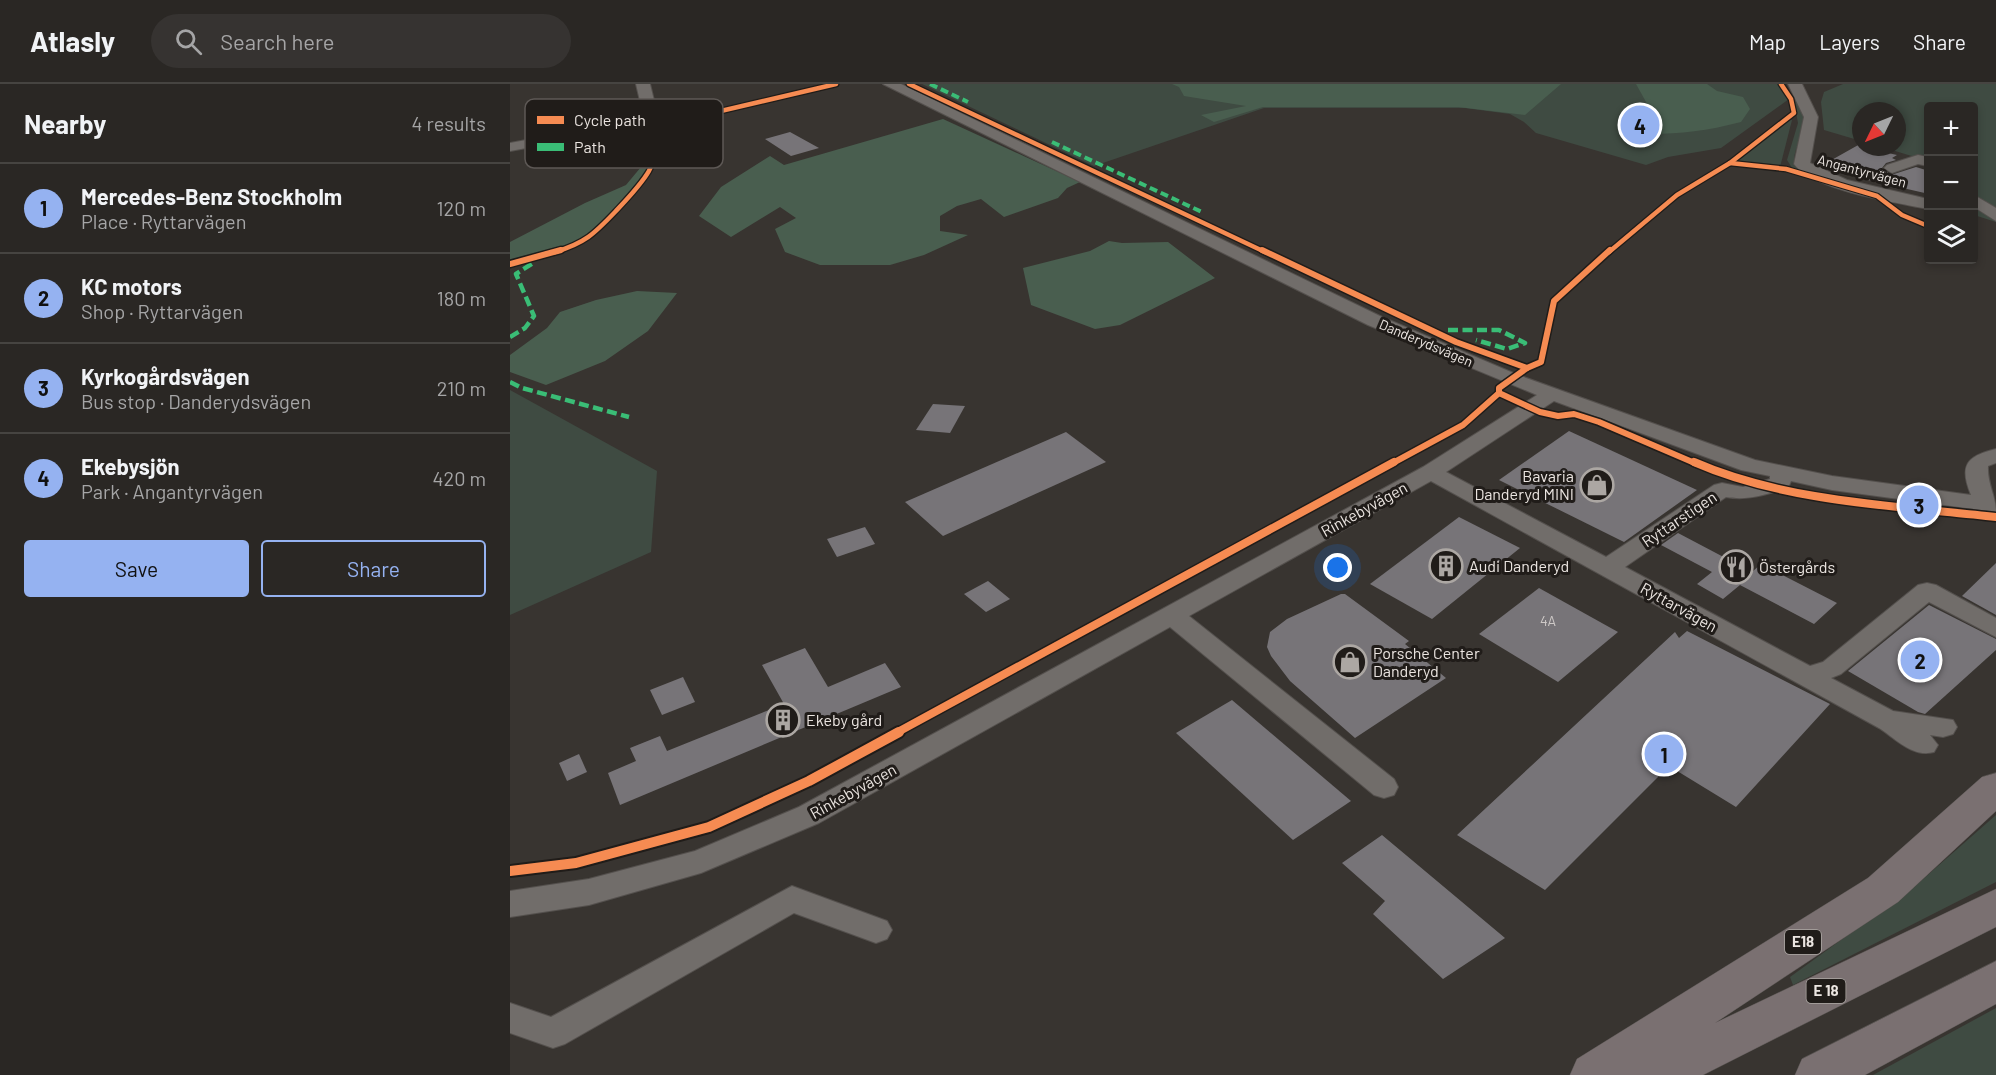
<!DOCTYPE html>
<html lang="en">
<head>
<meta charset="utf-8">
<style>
	body { margin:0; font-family:Barlow,sans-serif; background:#363331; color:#f1f3f6 }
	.controls { position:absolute; right:18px; top:18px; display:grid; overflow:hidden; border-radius:6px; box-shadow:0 3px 9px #0003 }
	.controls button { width:54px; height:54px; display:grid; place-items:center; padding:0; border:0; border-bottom:2px solid #464441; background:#2a2724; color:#f1f3f6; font:30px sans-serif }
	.compass { position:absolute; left:1342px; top:18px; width:54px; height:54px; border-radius:50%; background:#2a2724; box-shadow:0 3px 9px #0003; rotate:227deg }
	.you { position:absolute; left:828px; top:484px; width:21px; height:21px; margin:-15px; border:4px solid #fff; border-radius:50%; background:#1a73e8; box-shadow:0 0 0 9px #1a73e833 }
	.badge { display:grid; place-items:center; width:39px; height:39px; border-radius:50%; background:#95b2f1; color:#111; font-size:20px; font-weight:700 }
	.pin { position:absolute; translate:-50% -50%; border:3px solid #fff; box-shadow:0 2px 6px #0006 }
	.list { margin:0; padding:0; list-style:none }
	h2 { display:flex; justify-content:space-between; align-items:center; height:78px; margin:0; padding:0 24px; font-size:26px }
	h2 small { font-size:20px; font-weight:400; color:#a5a5a6 }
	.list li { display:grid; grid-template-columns:39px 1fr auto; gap:18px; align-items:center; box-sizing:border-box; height:90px; padding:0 24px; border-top:2px solid #464441 }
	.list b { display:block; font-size:22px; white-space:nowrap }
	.list p { margin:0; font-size:20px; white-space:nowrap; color:#a5a5a6 }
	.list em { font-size:20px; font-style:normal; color:#a5a5a6 }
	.actions { display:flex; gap:12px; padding:18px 24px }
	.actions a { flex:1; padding:14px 0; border:2px solid #95b2f1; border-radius:6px; text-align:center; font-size:21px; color:#95b2f1 }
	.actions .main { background:#95b2f1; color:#111 }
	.icon { flex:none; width:33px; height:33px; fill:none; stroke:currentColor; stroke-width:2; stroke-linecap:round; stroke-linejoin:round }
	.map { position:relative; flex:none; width:1486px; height:991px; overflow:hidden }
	header { display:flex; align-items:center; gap:36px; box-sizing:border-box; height:84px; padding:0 30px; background:#2a2724; border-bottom:2px solid #464441 }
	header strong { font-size:28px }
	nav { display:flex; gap:33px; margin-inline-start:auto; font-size:21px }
	.search { width:420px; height:54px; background:#363331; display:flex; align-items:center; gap:15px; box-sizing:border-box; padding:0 21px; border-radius:33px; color:#a5a5a6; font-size:22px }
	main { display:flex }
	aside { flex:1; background:#2a2724 }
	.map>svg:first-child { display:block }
	.green { fill:#3f4b42 }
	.forest { fill:#495e4f }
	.building { fill:#777478 }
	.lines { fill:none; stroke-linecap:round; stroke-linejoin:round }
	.minor-casing { stroke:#54504d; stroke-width:2 }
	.highway-casing { stroke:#54504d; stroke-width:1 }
	.minor { fill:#716d6a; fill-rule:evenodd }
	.highway { fill:#7a7071; fill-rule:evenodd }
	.quiet-far1 { stroke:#3abd76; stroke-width:4; stroke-dasharray:8 4; stroke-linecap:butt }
	.quiet { stroke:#3abd76; stroke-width:4.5; stroke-dasharray:10 4.5; stroke-linecap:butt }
	.cycleway-far3-casing { stroke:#201c19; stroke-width:7 }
	.cycleway-far2-casing { stroke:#201c19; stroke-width:9 }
	.cycleway-far1-casing { stroke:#201c19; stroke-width:11 }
	.cycleway-casing { stroke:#201c19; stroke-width:14 }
	.cycleway-far3 { stroke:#f68b52; stroke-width:4.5 }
	.cycleway-far2 { stroke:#f68b52; stroke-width:6 }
	.cycleway-far1 { stroke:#f68b52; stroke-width:8 }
	.cycleway { stroke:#f68b52; stroke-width:10 }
	.labels { text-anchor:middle; stroke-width:6; stroke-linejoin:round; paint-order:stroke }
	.far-street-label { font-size:14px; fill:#ebe5e1; stroke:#201c19 }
	.number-label { font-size:14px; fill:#cec9c7 }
	.shield { fill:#201c19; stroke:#aea9a5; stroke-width:1.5 }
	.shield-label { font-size:15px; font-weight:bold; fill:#ebe5e1 }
	.poi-label { font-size:16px; fill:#ebe5e1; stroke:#201c19; text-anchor:start }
	.street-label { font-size:16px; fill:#ebe5e1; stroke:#201c19 }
	.key { fill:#201c19; stroke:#5d5855; stroke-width:1.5 }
	.key-label { font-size:16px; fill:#ebe5e1 }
</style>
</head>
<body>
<header>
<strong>Atlasly</strong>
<div class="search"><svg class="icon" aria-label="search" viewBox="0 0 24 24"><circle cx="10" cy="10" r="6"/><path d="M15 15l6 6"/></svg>Search here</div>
<nav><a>Map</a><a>Layers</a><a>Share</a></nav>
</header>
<main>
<aside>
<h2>Nearby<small>4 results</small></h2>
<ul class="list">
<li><span class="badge">1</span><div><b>Mercedes-Benz Stockholm</b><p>Place · Ryttarvägen</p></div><em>120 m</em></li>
<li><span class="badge">2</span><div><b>KC motors</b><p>Shop · Ryttarvägen</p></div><em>180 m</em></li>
<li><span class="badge">3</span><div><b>Kyrkogårdsvägen</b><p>Bus stop · Danderydsvägen</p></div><em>210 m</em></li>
<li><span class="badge">4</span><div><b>Ekebysjön</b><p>Park · Angantyrvägen</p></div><em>420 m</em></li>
</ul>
<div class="actions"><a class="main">Save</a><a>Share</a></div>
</aside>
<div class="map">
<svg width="1486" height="991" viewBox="0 0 1486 991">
	<rect width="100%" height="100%" fill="#383430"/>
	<g class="green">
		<path d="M 412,0 L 1269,0 L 1279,15 L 1211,64 L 1158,73 L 1136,81 L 1026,49 L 1014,38 L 1000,30 L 955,24 L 754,24 L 584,82 Z"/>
		<path d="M 1333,0 L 1486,0 L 1486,138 L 1464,131 L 1464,22 L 1418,22 L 1418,77 L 1372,63 L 1387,63 L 1387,27 L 1351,27 L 1351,57 L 1314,46 L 1311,18 L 1314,8 Z"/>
		<path d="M 1284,17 L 1288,17 C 1290,22 1294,29 1294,35 C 1296,59 1269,76 1298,92 L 1284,87 L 1277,76 L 1288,39 Z"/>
		<path d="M 1279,35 L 1282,36 L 1270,83 L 1226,78 Z"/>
		<path d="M 0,306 L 147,387 L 141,468 L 0,531 Z"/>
		<path d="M 1486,731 L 1486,798 L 1283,901 L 1280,893 L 1404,803 Z"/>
		<path d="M 1486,924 L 1486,991 L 1363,991 Z"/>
	</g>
	<g class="forest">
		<path d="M 662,0 L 1051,0 L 1015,31 L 948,23 L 753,23 L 704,38 L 691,31 L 736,22 L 674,12 L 669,3 Z"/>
		<path d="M 1126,0 L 1197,0 L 1207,7 L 1233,13 L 1240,25 L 1231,38 C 1185,50 1155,51 1107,49 L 1145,34 Z"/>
		<path d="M 433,35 L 570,98 L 557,104 L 548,114 L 494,133 L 471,115 L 447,122 L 430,132 L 430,147 L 458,151 L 414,171 L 380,181 L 310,181 L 275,168 L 265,145 L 286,134 L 270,123 L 221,153 L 189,132 L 211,103 L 260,72 L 274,81 Z"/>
		<path d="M 133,42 L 146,44 C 146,57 146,72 141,85 C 135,101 83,153 67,159 C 45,168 22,171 0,178 L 0,158 L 75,119 L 116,101 L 131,83 L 135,68 Z"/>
		<path d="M 599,157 L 612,159 L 658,158 L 705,194 L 610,241 L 585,245 L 521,221 L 513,184 L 580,167 Z"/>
		<path d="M 127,207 L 167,209 L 138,247 L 95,277 L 36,301 L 0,288 L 0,271 L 37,244 L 50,228 L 86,216 Z"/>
	</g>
	<g class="building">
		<path d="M 280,48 L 309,64 L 281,72 L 255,55 Z"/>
		<path d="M 1350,60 L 1351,63 L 1387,71 L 1382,74 L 1386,76 L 1376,79 L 1372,84 L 1381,91 L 1406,83 L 1419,87 L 1419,110 L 1358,96 L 1365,93 L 1318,78 Z"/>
		<path d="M 423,320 L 455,322 L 440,349 L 406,346 Z"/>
		<path d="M 1059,347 L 1187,406 L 1114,458 L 989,396 Z"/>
		<path d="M 556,348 L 596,378 L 433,452 L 395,418 Z"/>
		<path d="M 949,433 L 1010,464 L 922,535 L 860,500 Z"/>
		<path d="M 355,443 L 365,460 L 327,473 L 317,455 Z"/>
		<path d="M 1168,449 L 1242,488 L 1251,480 L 1327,519 L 1304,540 L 1230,501 L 1213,515 L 1187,500 L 1202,488 L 1151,461 Z"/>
		<path d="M 1486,479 L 1486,531 L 1452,512 Z"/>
		<path d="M 478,497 L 500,515 L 476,528 L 454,510 Z"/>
		<path d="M 1029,504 L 1108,548 L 1048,598 L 969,550 Z"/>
		<path d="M 831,510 L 835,510 L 899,557 L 895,560 L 936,594 L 845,654 L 780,597 L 761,572 L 757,563 L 760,548 L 777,535 Z"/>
		<path d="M 1419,521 L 1486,555 L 1486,566 L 1415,630 L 1408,628 L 1338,587 Z"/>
		<path d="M 1177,547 L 1320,620 L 1226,723 L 1159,682 L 1035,806 L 947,751 L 1165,548 L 1169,554 Z"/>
		<path d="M 295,564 L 318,603 L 375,579 L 391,603 L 110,721 L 98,689 L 126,677 L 120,664 L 150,652 L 157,667 L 274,620 L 252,581 Z"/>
		<path d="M 173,593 L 185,618 L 152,631 L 140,606 Z"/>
		<path d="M 722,616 L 841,717 L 783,756 L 666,649 Z"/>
		<path d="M 69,670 L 77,688 L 57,697 L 49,679 Z"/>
		<path d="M 872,751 L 995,854 L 933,895 L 863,830 L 875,817 L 832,779 Z"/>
	</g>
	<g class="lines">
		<g class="minor-casing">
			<g id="minor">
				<path d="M 126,0 L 140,0 L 149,37 L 147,40 L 0,67 L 0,59 L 134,34 Z"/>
				<path d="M 373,0 L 391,0 L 872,233 L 1008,291 L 1245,376 L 1322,392 L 1461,411 C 1449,382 1456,372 1486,365 L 1486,379 L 1478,382 C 1477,400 1486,412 1486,428 L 1322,406 L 1281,397 L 1278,404 C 1256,410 1239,417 1216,413 L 1115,483 L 1300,582 L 1313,578 L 1408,501 L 1417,499 L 1426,501 L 1486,534 L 1486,553 L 1419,518 L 1331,590 L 1321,594 L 1383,627 L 1443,636 L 1447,643 L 1443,650 L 1433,653 L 1420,651 L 1428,661 L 1424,668 C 1403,674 1386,655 1369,644 L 921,397 L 679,532 L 884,695 L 888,703 L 884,711 L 874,714 L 864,711 L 660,543 L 309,739 L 191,789 L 79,821 L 0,833 L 0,807 L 79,795 L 185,767 L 289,723 L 913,383 L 1027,311 L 858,241 ZM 1044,317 L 1231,386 L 1260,392 L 1260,395 L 1233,403 L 1212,399 L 1204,401 L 1096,473 L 936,388 Z"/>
				<path d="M 1278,0 L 1292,0 L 1308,33 L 1300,79 L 1337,96 L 1418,115 L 1418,125 C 1385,118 1305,107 1284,80 L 1294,33 Z"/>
				<path d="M 1408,71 L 1418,73 L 1418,82 L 1408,80 L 1382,89 L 1374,84 L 1377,81 Z"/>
				<path d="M 1464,111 L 1486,124 L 1486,137 L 1464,123 Z"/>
				<path d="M 282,802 L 377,837 L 382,846 L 377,855 L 366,859 L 284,829 L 55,960 L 43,964 L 0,949 L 0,919 L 41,933 Z"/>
			</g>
		</g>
		<g class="highway-casing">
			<g id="highway">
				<path d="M 1486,689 L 1486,727 L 1388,818 L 1205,939 L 1486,805 L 1486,843 L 1193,991 L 1060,991 L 1067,975 L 1358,794 L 1472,693 Z"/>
				<path d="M 1486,877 L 1486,920 L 1355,991 L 1285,991 L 1292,975 Z"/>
			</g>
		</g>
		<use href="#minor" class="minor"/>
		<use href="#highway" class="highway"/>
		<g class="quiet-far1">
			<path d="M 420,0 L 458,18"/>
			<path d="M 542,58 L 694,129"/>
		</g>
		<g class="quiet">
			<path d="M 938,246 L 989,246 L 1015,259 L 997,265 L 966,256"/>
			<path d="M 0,253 L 15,244 L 24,232 L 6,190 L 23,179"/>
			<path d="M 0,298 L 12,304 L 119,333"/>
		</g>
		<g class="cycleway-far3-casing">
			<g id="cycleway-far3">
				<path d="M 399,0 L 755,168"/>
				<path d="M 151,41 L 326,0"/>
				<path d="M 1220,79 L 1276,85 L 1367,112 L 1392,131 L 1418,142"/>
				<path d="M 45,168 C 75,159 84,150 105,128 C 133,98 149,83 151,41 L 142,37"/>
				<path d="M 1099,168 L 1167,111 L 1220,79 L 1284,29 L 1281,15 L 1271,0"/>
			</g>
		</g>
		<g class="cycleway-far2-casing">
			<g id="cycleway-far2">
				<path d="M 752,166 L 946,258 L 1017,284"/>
				<path d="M 0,180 L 51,166"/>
				<path d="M 989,309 L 1030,328 L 1048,332 L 1064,330 L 1089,338 L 1187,380"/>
				<path d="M 881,380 L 953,341 L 989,309 L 989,304 L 1017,284 L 1031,278 L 1044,217 L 1100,166"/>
			</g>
		</g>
		<g class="cycleway-far1-casing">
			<g id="cycleway-far1">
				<path d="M 1184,378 C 1275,418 1387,422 1486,433"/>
				<path d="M 386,649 L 884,378"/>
			</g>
		</g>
		<g class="cycleway-casing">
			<path id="cycleway" d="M 0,787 L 66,779 L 199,743 L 299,697 L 389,648"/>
		</g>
		<use href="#cycleway-far3" class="cycleway-far3"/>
		<use href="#cycleway-far2" class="cycleway-far2"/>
		<use href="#cycleway-far1" class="cycleway-far1"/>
		<use href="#cycleway" class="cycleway"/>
	</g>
	<defs>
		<g id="shop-ring" transform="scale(1.725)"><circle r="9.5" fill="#201c19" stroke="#aca7a3" stroke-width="1.5"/><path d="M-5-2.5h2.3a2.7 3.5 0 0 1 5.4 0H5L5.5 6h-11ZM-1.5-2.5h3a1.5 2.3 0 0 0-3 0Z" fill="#aca7a3"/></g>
		<g id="building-ring" transform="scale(1.725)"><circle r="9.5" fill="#201c19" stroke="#aca7a3" stroke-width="1.5"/><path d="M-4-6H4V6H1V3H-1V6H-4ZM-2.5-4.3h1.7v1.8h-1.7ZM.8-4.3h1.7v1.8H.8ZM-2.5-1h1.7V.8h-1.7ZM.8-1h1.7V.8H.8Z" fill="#aca7a3"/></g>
		<g id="restaurant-ring" transform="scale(1.725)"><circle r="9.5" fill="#201c19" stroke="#aca7a3" stroke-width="1.5"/><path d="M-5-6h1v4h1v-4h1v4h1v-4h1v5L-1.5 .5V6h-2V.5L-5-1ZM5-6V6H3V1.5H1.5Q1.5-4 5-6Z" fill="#aca7a3"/></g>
	</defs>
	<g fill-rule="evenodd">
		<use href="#shop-ring" x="1087" y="401"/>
		<use href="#building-ring" x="936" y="482"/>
		<use href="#restaurant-ring" x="1226" y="483"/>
		<use href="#shop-ring" x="840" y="578"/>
		<use href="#building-ring" x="273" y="636"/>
	</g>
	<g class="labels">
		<g class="far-street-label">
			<text transform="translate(1352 87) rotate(15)" y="5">Angantyrvägen</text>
			<text transform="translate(916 259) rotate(23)" y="5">Danderydsvägen</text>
		</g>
		<g class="number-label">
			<text x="1038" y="542">4A</text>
		</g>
		<g class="shield">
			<rect x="1275" y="846" width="36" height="24" rx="4.5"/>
			<rect x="1296.5" y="895" width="39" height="24" rx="4.5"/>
		</g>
		<g class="shield-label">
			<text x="1293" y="863">E18</text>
			<text x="1316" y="912">E 18</text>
		</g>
		<g class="poi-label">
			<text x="1064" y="398" text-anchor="end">Bavaria<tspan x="1064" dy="18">Danderyd MINI</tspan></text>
			<text x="959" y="488">Audi Danderyd</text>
			<text x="1249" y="489">Östergårds</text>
			<text x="863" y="575">Porsche Center<tspan x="863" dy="18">Danderyd</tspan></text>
			<text x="296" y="642">Ekeby gård</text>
		</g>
		<g class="street-label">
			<text transform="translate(854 425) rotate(-29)" y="6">Rinkebyvägen</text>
			<text transform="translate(1169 435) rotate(-34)" y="6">Ryttarstigen</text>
			<text transform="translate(1169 523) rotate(29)" y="6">Ryttarvägen</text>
			<text transform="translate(343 707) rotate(-29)" y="6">Rinkebyvägen</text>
		</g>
	</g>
	<rect x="15" y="15" width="198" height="69" rx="9" class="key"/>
	<rect x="27" y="32" width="27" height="8" fill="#f68b52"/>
	<rect x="27" y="59" width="27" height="8" fill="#3abd76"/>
	<g class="key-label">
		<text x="64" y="42">Cycle path</text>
		<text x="64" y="69">Path</text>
	</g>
</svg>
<div class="controls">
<button>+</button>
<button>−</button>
<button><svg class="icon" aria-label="layers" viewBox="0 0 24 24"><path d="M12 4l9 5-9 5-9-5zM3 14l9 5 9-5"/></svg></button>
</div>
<svg class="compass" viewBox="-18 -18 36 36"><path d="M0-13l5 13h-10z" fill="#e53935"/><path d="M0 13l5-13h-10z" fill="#a5a5a6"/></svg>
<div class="you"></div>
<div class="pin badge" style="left:1154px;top:670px">1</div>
<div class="pin badge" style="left:1410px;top:576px">2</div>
<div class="pin badge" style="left:1409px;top:421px">3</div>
<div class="pin badge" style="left:1130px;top:41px">4</div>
</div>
</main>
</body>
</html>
